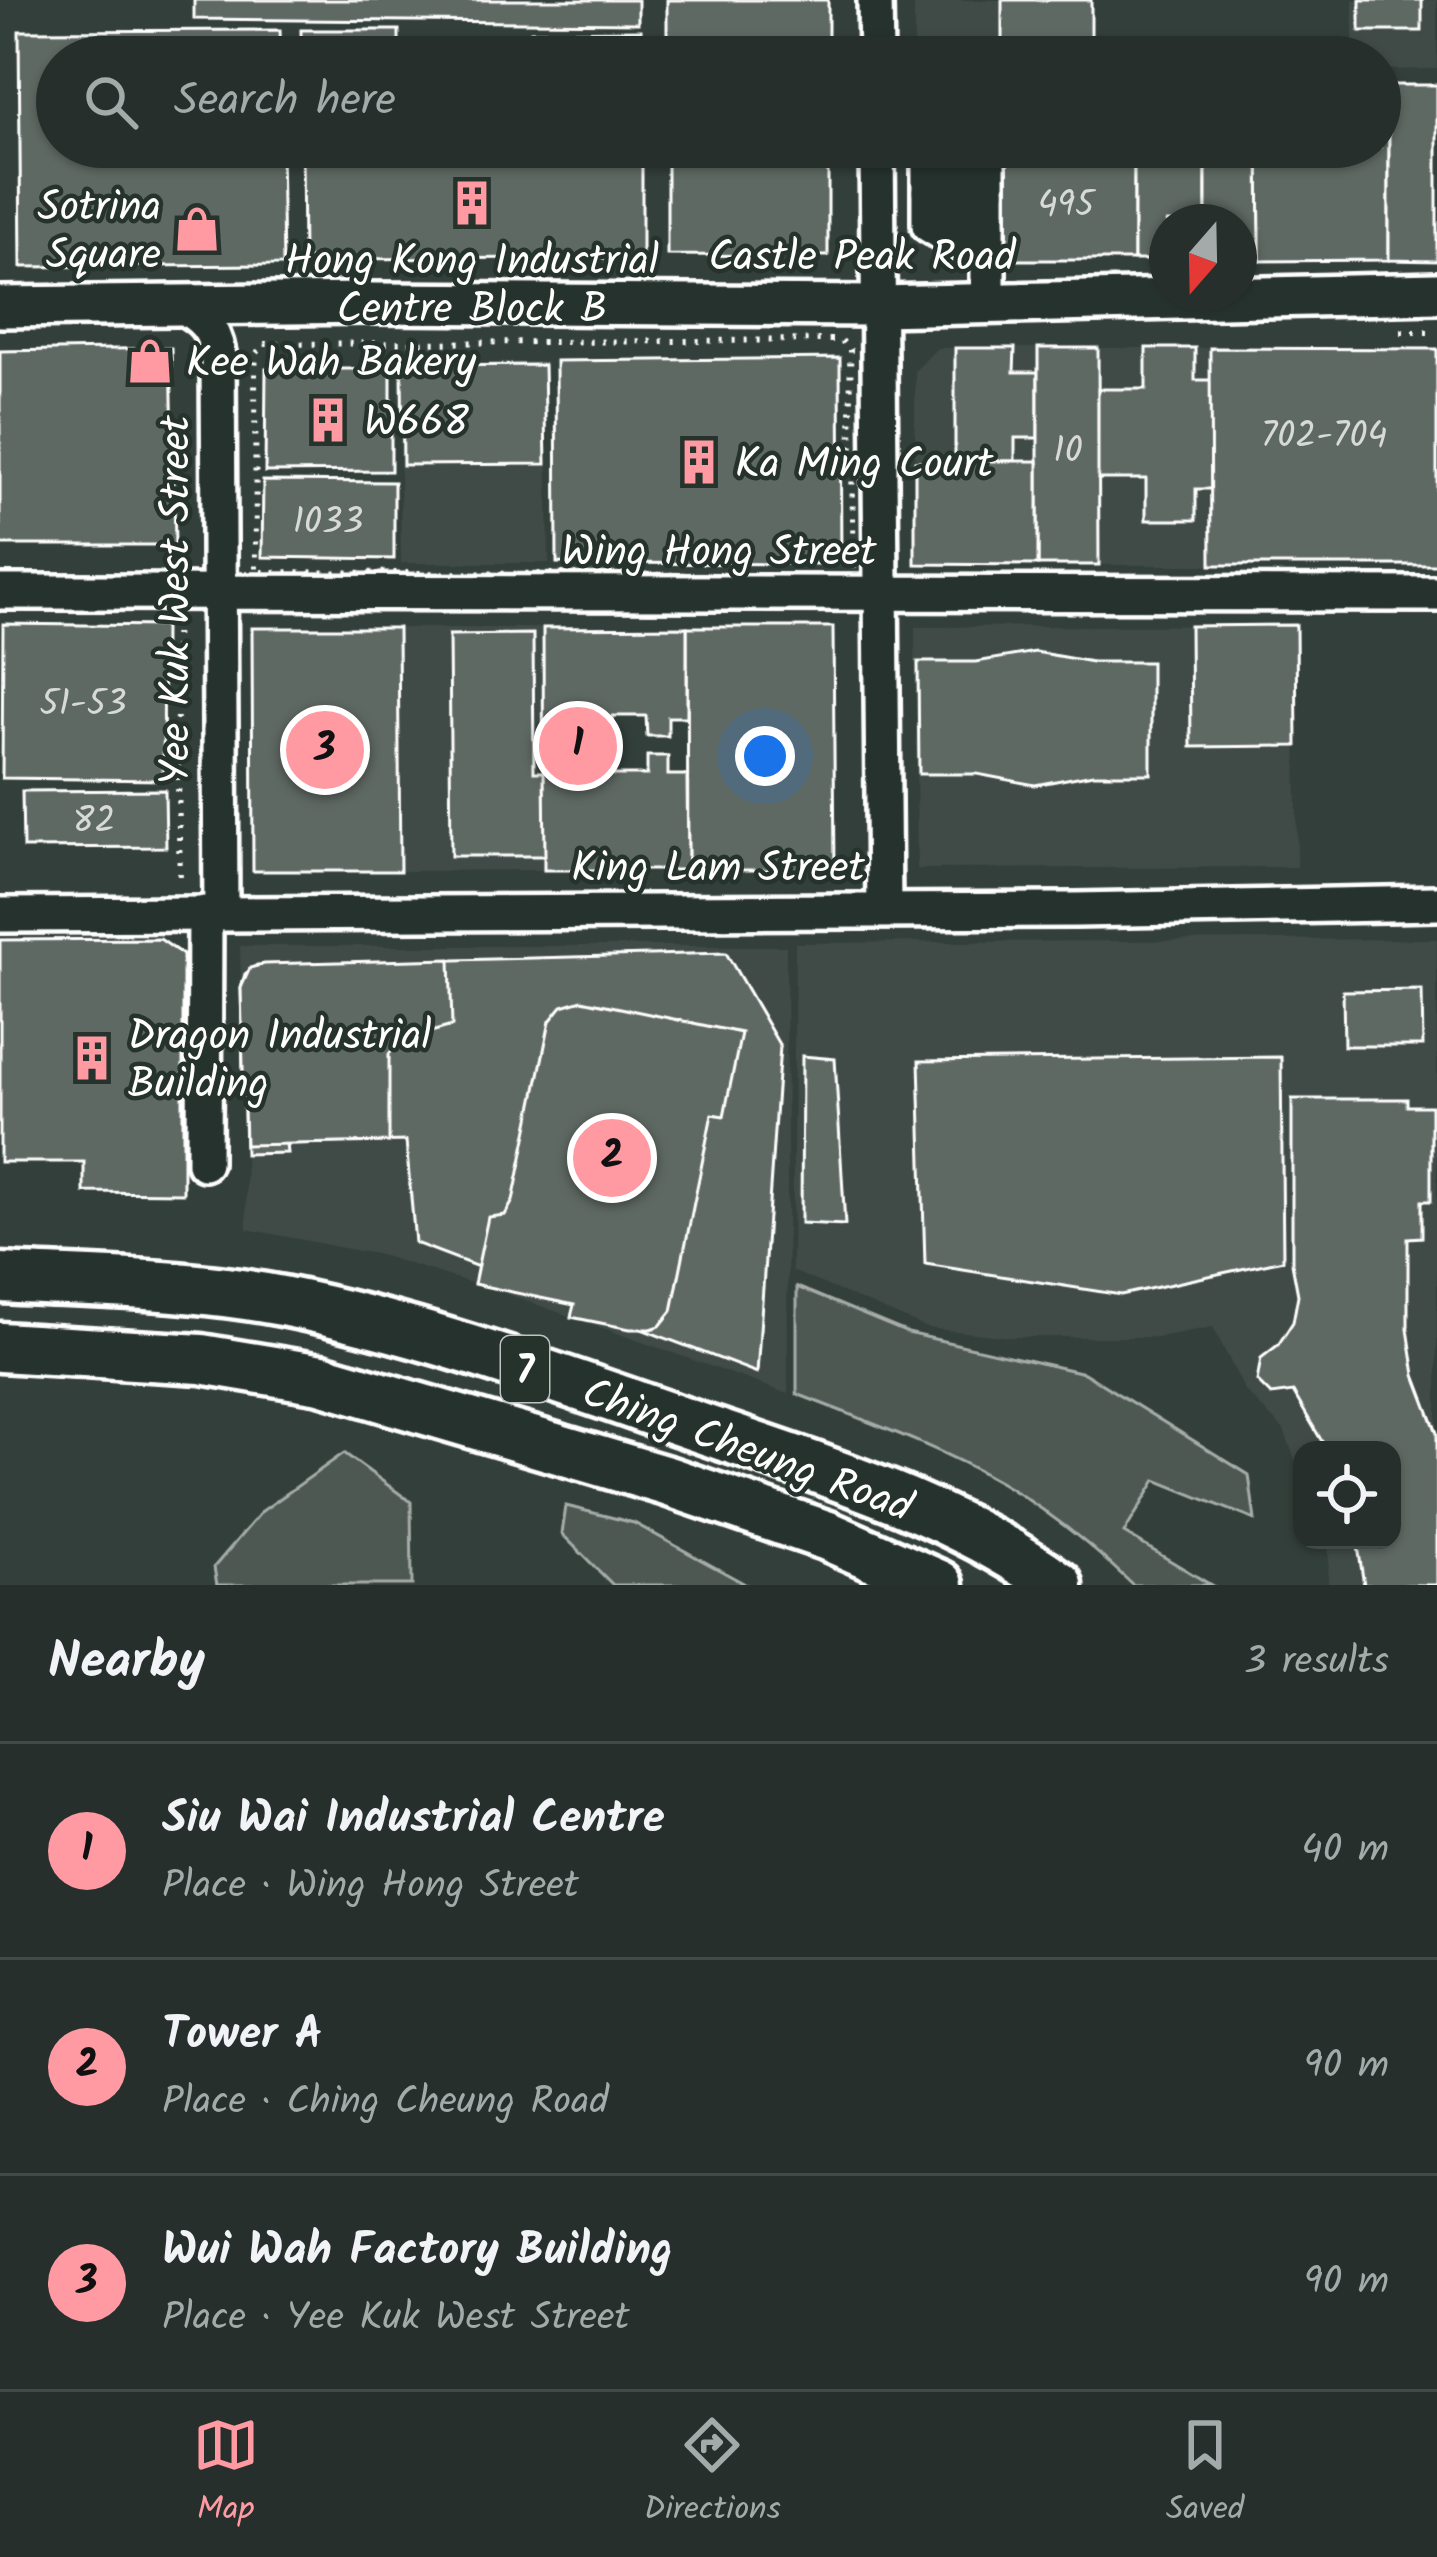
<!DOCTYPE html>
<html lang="en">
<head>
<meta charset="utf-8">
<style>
	body { margin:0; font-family:Kalam,sans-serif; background:#323b38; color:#f1f3f6 }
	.controls { position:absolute; right:36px; bottom:36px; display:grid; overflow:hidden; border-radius:24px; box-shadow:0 3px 9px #0004 }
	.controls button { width:108px; height:108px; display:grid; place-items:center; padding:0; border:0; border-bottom:3px solid #424a48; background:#262f2c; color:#f1f3f6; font:60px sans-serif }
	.compass { position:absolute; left:1149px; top:204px; width:108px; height:108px; border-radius:50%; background:#262f2c; box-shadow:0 3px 9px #0004; rotate:200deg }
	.you { position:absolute; left:765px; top:756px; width:42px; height:42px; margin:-30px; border:9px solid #fff; border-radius:50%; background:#1a73e8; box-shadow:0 0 0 18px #1a73e833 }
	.badge { display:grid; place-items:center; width:78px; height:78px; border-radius:50%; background:#ff9aa2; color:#111; font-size:39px; font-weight:700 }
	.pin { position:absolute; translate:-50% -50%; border:6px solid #fff; box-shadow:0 3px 12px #0006 }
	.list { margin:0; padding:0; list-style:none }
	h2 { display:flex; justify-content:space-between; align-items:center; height:156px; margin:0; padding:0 48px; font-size:51px }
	h2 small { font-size:39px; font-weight:400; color:#a4a9a9 }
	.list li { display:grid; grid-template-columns:78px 1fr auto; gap:36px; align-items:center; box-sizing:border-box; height:216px; padding:0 48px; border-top:3px solid #424a48 }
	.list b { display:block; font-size:45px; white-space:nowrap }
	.list p { margin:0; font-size:39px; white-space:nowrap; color:#a4a9a9 }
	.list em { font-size:39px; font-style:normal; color:#a4a9a9 }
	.icon { flex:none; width:66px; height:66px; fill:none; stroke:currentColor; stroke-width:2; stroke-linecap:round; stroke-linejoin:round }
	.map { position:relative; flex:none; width:1437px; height:1585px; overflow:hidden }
	.search { position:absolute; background:#262f2c; box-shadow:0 3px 9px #0004; left:36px; right:36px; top:36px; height:132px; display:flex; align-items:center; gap:30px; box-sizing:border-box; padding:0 42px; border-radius:66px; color:#a4a9a9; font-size:45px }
	.sheet { height:804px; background:#262f2c }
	nav { display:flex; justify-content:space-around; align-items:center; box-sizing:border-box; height:168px; border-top:3px solid #424a48; background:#262f2c; font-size:33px; color:#a4a9a9 }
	nav a { display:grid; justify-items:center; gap:6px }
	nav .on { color:#ff9aa2 }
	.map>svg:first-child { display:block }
	.built { fill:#404c47 }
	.green { fill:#4d5853; stroke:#a6aca9; stroke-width:3 }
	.building { fill:#5f6964; stroke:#fff; stroke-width:3 }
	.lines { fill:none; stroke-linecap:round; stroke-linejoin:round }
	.minor-casing { stroke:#fff; stroke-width:42 }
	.major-casing { stroke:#fff; stroke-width:48 }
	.highway-casing { stroke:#fff; stroke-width:57 }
	.path { stroke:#fff; stroke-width:6; stroke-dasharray:3 9; stroke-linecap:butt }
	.minor { stroke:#26332d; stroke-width:33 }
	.major { stroke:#26332d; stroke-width:39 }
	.highway { stroke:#26332d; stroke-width:48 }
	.labels { text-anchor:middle; stroke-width:9; stroke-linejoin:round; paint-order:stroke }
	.number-label { font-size:36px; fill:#d7dad8 }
	.shield { fill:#26332d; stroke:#bec2c0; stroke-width:3 }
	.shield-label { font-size:39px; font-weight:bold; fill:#fff }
	.poi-label { font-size:42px; fill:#fff; stroke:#26332d; text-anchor:start }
	.street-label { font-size:42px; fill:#fff; stroke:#26332d }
</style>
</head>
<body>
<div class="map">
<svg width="1437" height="1585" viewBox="0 0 1437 1585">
	<rect width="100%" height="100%" fill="#333f3a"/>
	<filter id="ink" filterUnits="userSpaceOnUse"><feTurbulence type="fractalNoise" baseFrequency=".00833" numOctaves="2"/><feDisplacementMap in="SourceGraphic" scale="24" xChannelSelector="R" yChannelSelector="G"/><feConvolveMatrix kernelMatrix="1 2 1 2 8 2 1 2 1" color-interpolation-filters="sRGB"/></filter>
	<g filter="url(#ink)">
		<g class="built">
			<rect x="914" y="0" width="88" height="57"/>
			<path d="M 1353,0 L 1422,0 L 1424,41 L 1424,0 L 1437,0 L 1437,69 L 1380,70 L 1380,57 L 1353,57 Z"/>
			<path d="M 937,348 L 1038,348 L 1038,461 L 915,461 L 915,371 Z"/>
			<path d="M 1098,348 L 1210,348 L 1211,565 L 1099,565 Z"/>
			<path d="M 546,362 L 549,563 L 401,563 L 399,364 Z"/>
			<path d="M 1296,625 L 1297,867 L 917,869 L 915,627 Z"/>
			<path d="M 398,628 L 543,628 L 544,870 L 400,871 Z"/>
			<path d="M 1437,939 L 1437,1585 L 1328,1585 L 1329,1553 L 1325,1540 L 1392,1540 L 1392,1450 L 1302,1450 L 1302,1478 L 1284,1430 L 1245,1391 L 1213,1327 L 1159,1337 L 1012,1337 L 927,1328 L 792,1271 L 795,943 Z"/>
			<path d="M 240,946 L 786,946 L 788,1394 L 510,1295 L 380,1255 L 247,1229 Z"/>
		</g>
		<g class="green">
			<path d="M 797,1287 L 908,1333 L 1084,1373 L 1249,1475 L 1255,1520 L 1156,1480 L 1124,1533 L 1211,1585 L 1133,1585 C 1093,1547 1050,1511 1001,1483 C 937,1446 866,1421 797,1394 Z"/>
			<path d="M 344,1453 L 411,1502 L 412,1585 L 217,1585 L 214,1567 L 262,1511 Z"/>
			<path d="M 566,1506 L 634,1523 L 747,1585 L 613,1585 L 562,1534 Z"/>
		</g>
		<g class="building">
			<path d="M 194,0 L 638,0 L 638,23 L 194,19 Z"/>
			<rect x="667" y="0" width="161" height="57"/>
			<rect x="1002" y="0" width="89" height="57"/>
			<rect x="1360" y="0" width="62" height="31"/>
			<path d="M 280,30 L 281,57 L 57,57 L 57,147 L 281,147 L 283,265 L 21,267 L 19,31 Z"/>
			<rect x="301" y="30" width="98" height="27"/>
			<path d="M 641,30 L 641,57 L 531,57 L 531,31 Z"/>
			<path d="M 1380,85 L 1389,85 L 1389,260 L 1260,261 L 1259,147 L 1380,147 Z"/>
			<path d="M 1389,85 L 1437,85 L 1437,261 L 1389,260 Z"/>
			<path d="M 302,147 L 642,147 L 642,258 L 303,259 Z"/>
			<path d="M 667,147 L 828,147 L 828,256 L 667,255 Z"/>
			<path d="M 998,147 L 1134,147 L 1134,260 L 999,260 Z"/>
			<path d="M 1134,147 L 1206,147 L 1206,222 L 1167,222 L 1167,260 L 1134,260 Z"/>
			<path d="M 1206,147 L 1259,147 L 1260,261 L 1239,260 L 1239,222 L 1206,222 Z"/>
			<path d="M 171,348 L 175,545 L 0,545 L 0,351 Z"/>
			<path d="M 955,348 L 1015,348 L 1014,372 L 1038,372 L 1038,438 L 1015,438 L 1015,461 L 955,461 Z"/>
			<path d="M 1038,348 L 1098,348 L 1099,565 L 1038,565 Z"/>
			<path d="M 1146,348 L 1195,348 L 1195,380 L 1211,380 L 1211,489 L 1196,489 L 1196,520 L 1146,520 L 1146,479 L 1098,479 L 1098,389 L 1146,389 Z"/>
			<path d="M 1210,348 L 1437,349 L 1437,565 L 1211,565 Z"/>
			<path d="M 840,358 L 841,564 L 557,563 L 556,361 Z"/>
			<path d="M 544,365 L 546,464 L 403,465 L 402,366 Z"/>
			<path d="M 266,369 L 391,369 L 391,471 L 265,472 Z"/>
			<path d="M 915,461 L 1038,461 L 1038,565 L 915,564 Z"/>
			<path d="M 263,481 L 394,482 L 394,559 L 262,557 Z"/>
			<path d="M 3,624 L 164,626 L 163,780 L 2,778 Z"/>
			<path d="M 1296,625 L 1297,746 L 1191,747 L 1190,626 Z"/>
			<path d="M 687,627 L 833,627 L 835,870 L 688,870 Z"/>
			<path d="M 687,627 L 687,717 L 668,717 L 668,736 L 647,736 L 646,716 L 613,716 L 614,775 L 647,775 L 647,756 L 668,756 L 668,775 L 687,775 L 688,870 L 544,870 L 543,628 Z"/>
			<path d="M 252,628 L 398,628 L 400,871 L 253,871 Z"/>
			<path d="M 533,634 L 534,772 L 544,772 L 545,856 L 451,856 L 449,635 Z"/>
			<path d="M 1035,652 L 1092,662 L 1151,662 L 1151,774 L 1093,774 L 1035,785 L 977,774 L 919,774 L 918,662 L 976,662 Z"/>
			<path d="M 165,790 L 166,847 L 23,848 L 22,791 Z"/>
			<path d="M 160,939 L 183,955 L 183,1193 L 84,1192 L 84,1162 L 0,1162 L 0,940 Z"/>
			<path d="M 726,953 L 780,1046 L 757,1373 L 415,1243 L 406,1141 L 286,1144 L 287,1153 L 245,1154 L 241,988 L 245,974 L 257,965 Z"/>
			<path d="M 450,959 L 452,1026 L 402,1040 L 389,1054 L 389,1142 L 245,1145 L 241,988 L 250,968 L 264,964 Z"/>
			<path d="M 1422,990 L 1423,1046 L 1344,1046 L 1343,991 Z"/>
			<path d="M 582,1000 L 741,1033 L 724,1116 L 712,1114 L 672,1311 L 660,1326 L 651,1329 L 630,1329 L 571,1317 L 574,1305 L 474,1284 L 488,1217 L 505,1215 L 513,1201 L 550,1021 L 562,1006 Z"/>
			<path d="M 802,1056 L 835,1059 L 845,1225 L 801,1223 Z"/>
			<path d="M 1281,1057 L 1283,1260 L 1121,1295 L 925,1264 L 919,1061 Z"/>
			<path d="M 1292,1099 L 1407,1099 L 1407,1106 L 1431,1106 L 1431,1201 L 1422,1201 L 1422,1237 L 1408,1238 L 1408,1329 L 1415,1375 L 1437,1433 L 1437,1585 L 1364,1585 L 1357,1540 L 1392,1540 L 1392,1450 L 1327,1450 L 1293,1392 L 1271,1395 L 1257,1381 L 1261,1358 L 1278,1345 L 1293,1322 L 1298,1295 L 1292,1263 Z"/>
		</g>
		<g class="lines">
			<g class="minor-casing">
				<g id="minor">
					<path d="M 875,0 L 876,57"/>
					<path d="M 877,147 L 884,910"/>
					<path d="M 929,147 L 929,225 L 988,260"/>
					<path d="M 972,147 L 988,156 L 988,304"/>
					<path d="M 929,156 L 988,191"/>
					<path d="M 929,191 L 988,225"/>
					<path d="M 180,305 C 203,318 213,327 218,353 L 221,913"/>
					<path d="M 0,592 L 1437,594"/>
					<path d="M 0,915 L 1076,910 L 1437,903"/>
					<path d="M 204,1163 L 205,913"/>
				</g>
			</g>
			<g class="major-casing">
				<path id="major" d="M 0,307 L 372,303 L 880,306 L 1437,293"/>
			</g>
			<g class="highway-casing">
				<g id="highway">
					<path d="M 0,1278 C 94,1283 189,1283 282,1301 C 430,1330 575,1385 718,1434 C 835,1474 956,1512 1058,1585"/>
					<path d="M 0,1347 L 201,1359 L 321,1379 L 667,1481 L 828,1536 L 939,1585"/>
				</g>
			</g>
			<g class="path">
				<path d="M 1401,332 L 1437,332"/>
				<path d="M 830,340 L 841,340 L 850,350 L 854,576 L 256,572 L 255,371 L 256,354 L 264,344 Z"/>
				<path d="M 175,621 L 180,883"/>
			</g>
			<use href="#minor" class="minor"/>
			<use href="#major" class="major"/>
			<use href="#highway" class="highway"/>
		</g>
	</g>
	<defs>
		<g id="building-bare" transform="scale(3.6)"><path d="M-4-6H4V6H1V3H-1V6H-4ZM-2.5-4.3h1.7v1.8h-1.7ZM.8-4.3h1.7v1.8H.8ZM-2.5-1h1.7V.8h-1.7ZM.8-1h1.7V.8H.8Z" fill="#ff9aa2" stroke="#26332d" stroke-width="2.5" paint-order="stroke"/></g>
		<g id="shop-bare" transform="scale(3.6)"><path d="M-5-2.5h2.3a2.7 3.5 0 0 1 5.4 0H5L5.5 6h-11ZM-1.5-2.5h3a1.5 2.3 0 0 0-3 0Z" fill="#ff9aa2" stroke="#26332d" stroke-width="2.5" paint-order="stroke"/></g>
	</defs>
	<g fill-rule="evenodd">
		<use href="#building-bare" x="472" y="203"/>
		<use href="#shop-bare" x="197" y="229"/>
		<use href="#shop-bare" x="150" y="361"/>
		<use href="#building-bare" x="328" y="420"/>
		<use href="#building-bare" x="699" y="462"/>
		<use href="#building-bare" x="92" y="1058"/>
	</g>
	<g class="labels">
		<g class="number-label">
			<text x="1066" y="216">495</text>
			<text x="1324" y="447">702-704</text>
			<text x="1068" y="462">10</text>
			<text x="328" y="533">1033</text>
			<text x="83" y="715">51-53</text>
			<text x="94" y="832">82</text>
		</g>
		<rect class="shield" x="501" y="1336" width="48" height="66" rx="9"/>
		<g class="shield-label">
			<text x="525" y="1383">7</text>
		</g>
		<g class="poi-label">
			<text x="161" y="220" text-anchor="end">Sotrina<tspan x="161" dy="48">Square</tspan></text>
			<text x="472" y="274" text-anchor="middle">Hong Kong Industrial<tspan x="472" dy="48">Centre Block B</tspan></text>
			<text x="186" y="376">Kee Wah Bakery</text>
			<text x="364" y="435">W668</text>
			<text x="735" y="477">Ka Ming Court</text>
			<text x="128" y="1049">Dragon Industrial<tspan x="128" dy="48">Building</tspan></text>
		</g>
		<g class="street-label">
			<text x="862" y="270">Castle Peak Road</text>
			<text x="719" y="565">Wing Hong Street</text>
			<text transform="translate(174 600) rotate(-90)" y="15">Yee Kuk West Street</text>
			<text x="718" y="881">King Lam Street</text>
			<text transform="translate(748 1448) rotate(20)" y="15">Ching Cheung Road</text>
		</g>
	</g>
</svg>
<div class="controls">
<button><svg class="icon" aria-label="locate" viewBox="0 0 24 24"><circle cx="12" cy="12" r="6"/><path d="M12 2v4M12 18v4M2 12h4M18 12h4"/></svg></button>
</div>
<svg class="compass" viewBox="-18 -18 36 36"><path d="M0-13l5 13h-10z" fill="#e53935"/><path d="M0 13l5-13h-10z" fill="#a4a9a9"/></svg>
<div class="you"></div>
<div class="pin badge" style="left:578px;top:746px">1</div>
<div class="pin badge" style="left:612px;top:1158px">2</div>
<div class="pin badge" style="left:325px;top:750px">3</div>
<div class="search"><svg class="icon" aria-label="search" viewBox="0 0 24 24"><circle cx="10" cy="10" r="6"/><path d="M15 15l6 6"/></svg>Search here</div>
</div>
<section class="sheet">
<h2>Nearby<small>3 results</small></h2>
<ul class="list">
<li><span class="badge">1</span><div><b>Siu Wai Industrial Centre</b><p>Place · Wing Hong Street</p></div><em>40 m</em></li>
<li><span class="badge">2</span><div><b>Tower A</b><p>Place · Ching Cheung Road</p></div><em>90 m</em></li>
<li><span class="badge">3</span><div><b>Wui Wah Factory Building</b><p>Place · Yee Kuk West Street</p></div><em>90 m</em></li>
</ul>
</section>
<nav>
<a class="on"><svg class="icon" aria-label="map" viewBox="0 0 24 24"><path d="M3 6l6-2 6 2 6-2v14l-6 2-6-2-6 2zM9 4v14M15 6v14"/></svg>Map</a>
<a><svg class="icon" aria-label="directions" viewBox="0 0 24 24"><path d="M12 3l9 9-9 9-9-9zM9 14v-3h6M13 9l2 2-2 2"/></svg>Directions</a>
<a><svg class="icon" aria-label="saved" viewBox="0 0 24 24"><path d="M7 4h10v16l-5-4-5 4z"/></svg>Saved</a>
</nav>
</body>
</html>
